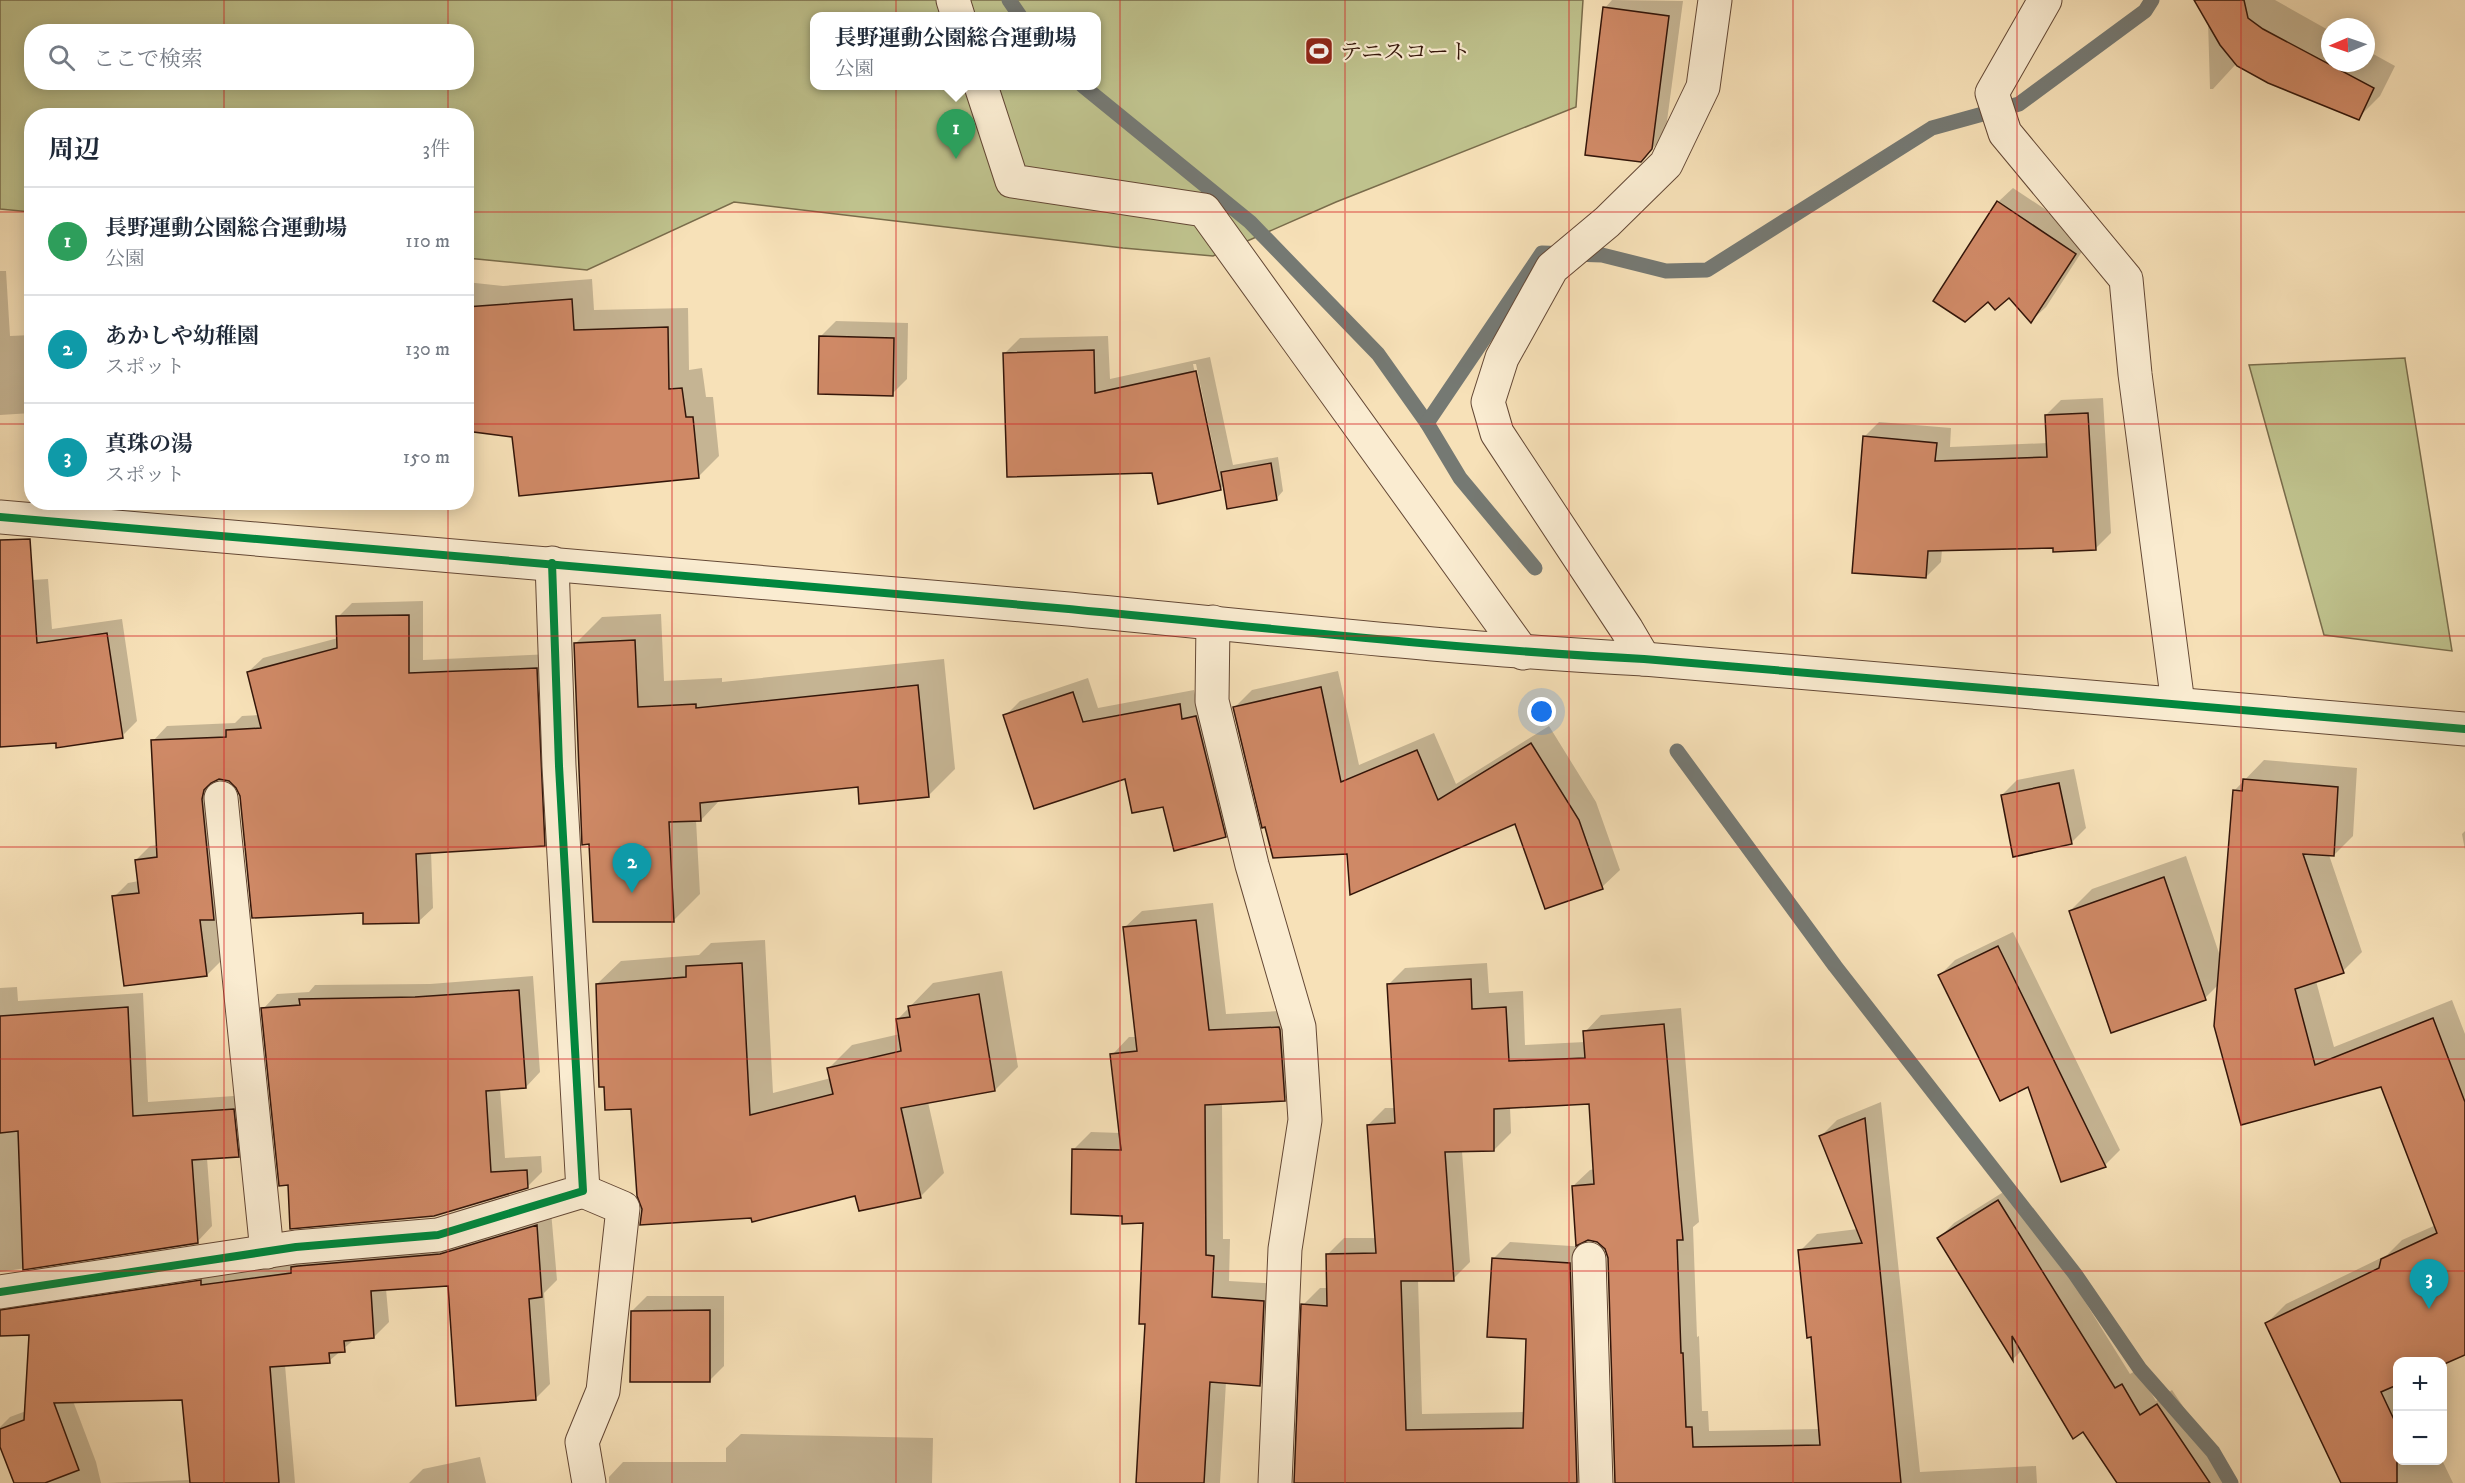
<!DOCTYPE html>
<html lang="ja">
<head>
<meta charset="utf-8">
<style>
	body { margin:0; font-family:"IM FELL DW Pica","Noto Serif JP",serif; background:#f6f6f7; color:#1f2937 }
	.controls { position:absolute; right:18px; bottom:18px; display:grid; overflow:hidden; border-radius:12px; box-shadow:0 3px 15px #0003 }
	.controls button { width:54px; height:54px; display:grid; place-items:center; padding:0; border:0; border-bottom:2px solid #e0e1e3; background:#fff; color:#1f2937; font:30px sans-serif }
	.compass { position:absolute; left:2321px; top:18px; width:54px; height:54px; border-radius:50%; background:#fff; box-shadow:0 3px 15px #0003; rotate:268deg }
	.you { position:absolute; left:1542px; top:712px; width:21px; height:21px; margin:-15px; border:4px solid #fff; border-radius:50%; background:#1a73e8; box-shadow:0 0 0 9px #1a73e833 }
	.badge { display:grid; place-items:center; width:39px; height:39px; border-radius:50%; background:#1a73e8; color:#fff; font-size:20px; font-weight:700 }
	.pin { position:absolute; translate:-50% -50px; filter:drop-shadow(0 2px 3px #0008) }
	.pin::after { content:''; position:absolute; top:32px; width:21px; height:18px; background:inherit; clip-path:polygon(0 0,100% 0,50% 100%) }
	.popup { position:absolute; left:810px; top:12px; width:291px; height:78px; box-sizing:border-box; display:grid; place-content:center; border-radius:12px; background:#fff; filter:drop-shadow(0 2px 4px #0005); font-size:20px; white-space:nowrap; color:#747a83 }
	.popup b { font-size:22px; color:#1f2937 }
	.popup::after { content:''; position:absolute; left:50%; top:100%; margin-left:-12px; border:12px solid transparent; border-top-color:#fff }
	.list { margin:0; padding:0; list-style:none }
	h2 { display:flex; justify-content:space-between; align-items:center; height:78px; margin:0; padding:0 24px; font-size:26px }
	h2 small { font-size:20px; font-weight:400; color:#747a83 }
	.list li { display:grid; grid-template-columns:39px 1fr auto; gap:18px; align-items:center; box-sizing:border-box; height:108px; padding:0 24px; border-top:2px solid #e0e1e3 }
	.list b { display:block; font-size:22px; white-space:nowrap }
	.list p { margin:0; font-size:20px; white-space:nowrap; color:#747a83 }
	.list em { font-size:20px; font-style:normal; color:#747a83 }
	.icon { flex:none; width:33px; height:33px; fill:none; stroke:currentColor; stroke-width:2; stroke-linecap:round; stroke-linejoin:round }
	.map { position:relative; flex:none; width:2465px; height:1483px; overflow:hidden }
	.search { position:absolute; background:#fff; box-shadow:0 3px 15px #0003; left:24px; top:24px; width:450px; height:66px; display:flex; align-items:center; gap:15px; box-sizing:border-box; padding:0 21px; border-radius:24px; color:#747a83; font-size:22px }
	.panel { position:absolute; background:#fff; box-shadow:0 3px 15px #0003; left:24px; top:108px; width:450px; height:402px; border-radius:24px }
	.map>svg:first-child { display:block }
	.green { fill:#bfc28d; stroke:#796c4b; stroke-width:1.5; fill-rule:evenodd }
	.shadow { fill:#0003; fill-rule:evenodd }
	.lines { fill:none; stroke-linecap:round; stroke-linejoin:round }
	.stream { stroke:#757973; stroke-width:15 }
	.building { fill:#cf8966; stroke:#331509; stroke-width:1.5 }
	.minor-casing { stroke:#644835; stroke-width:35 }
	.minor { stroke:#faecd1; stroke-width:33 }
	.cycleway-casing { stroke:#faecd1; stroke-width:11 }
	.cycleway { stroke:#00873e; stroke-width:8 }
	.grid { fill:none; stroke:#d62828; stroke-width:1.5; stroke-opacity:0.55 }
	.labels { text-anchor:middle; stroke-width:4.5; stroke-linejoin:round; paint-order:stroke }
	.poi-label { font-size:22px; fill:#331509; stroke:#faecd1; text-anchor:start }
</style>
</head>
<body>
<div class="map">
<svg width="2465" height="1483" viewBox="0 0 2465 1483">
	<rect width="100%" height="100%" fill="#f7e1b8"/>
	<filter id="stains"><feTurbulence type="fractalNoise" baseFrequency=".00333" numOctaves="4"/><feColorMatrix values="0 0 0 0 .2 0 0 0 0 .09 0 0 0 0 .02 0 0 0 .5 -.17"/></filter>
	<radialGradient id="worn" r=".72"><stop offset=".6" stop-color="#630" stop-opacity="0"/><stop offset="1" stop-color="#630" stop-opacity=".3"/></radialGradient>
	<g class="green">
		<path d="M 0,0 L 1583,0 L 1576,107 L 1336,202 L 1213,256 L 1123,248 L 734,202 L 587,270 L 467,258 L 466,116 L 32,116 L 31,212 L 0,209 ZM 815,16 L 1097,16 L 1097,86 L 815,86 ZM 32,32 L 466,32 L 466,82 L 32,82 Z"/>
		<path d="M 2405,358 L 2405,359 L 2452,651 L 2324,635 L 2249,365 Z"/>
	</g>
	<g class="shadow">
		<path d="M 1612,0 L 1683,1 L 1665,136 L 1640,161 L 1605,8 Z"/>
		<path d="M 2196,0 L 2275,0 L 2330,31 L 2330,63 L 2366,63 L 2366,50 L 2395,66 L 2380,96 L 2358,118 L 2236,64 L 2213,89 L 2210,89 L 2208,21 Z"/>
		<path d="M 2013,188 L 2090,239 L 2046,307 L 2031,321 L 1998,202 Z"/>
		<path d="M 0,271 L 6,271 L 10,336 L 32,335 L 32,413 L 0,415 Z"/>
		<path d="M 592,279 L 594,310 L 688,308 L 689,370 L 702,368 L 706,397 L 713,397 L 719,456 L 698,477 L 514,435 L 466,430 L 466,282 L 503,286 Z"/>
		<path d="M 836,321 L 908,323 L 907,379 L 892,394 L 821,336 Z"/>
		<path d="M 1108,336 L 1110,379 L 1210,357 L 1233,465 L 1278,457 L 1283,491 L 1276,499 L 1225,484 L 1220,489 L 1153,472 L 1005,353 L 1020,338 ZM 1193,364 L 1196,364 L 1220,480 L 1217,480 Z"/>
		<path d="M 2103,398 L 2111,533 L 2096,548 L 2054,546 L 1942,549 L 1941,562 L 1926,577 L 1864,437 L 1879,422 L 1951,428 L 1950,447 L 2048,443 L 2046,415 L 2061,400 Z"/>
		<path d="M 48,579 L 52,629 L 122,619 L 137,721 L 122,736 L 0,745 L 0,582 Z"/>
		<path d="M 423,601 L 423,660 L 551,654 L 558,830 L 544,845 L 431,851 L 433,908 L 418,922 L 365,912 L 241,795 L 237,786 L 229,779 L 217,778 L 228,904 L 216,917 L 221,961 L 207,975 L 114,897 L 128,883 L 139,881 L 136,860 L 150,846 L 158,845 L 153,741 L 167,726 L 235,723 L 242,716 L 259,715 L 248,672 L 263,658 L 338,638 L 338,617 L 352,603 Z"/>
		<path d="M 661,614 L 664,681 L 722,678 L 722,682 L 944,659 L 955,769 L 929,795 L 859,785 L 720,800 L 701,820 L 696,820 L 700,894 L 674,920 L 590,843 L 575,644 L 602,617 Z"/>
		<path d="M 1338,671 L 1359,765 L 1434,733 L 1456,784 L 1549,726 L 1596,802 L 1620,870 L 1602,887 L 1516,822 L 1349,852 L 1234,708 L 1252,690 Z"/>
		<path d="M 1088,678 L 1098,708 L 1194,690 L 1197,705 L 1240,821 L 1225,836 L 1164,805 L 1126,777 L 1005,716 L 1020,701 Z"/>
		<path d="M 2264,760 L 2357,768 L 2353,836 L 2334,855 L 2329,855 L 2362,952 L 2343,971 L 2316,981 L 2334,1047 L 2452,1000 L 2465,1034 L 2465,1353 L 2442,1362 L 2398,1362 L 2398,1460 L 2442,1460 L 2453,1483 L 2343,1483 L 2267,1323 L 2286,1304 L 2387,1255 L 2402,1240 L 2436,1225 L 2382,1086 L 2242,1123 L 2219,984 L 2205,998 L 2070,911 L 2092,889 L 2186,856 L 2221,959 L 2234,791 Z"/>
		<path d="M 2074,769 L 2086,828 L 2071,843 L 2002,795 L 2017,780 Z"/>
		<path d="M 2465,831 L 2465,850 L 2462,834 Z"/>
		<path d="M 1213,903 L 1226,1014 L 1297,1010 L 1302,1082 L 1284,1099 L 1222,1102 L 1223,1239 L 1230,1239 L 1229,1281 L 1281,1284 L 1277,1367 L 1260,1385 L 1226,1382 L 1220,1483 L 1137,1483 L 1147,1323 L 1144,1222 L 1123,1214 L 1074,1149 L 1091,1132 L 1121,1133 L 1112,1055 L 1129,1037 L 1137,1037 L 1124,928 L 1142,911 Z"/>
		<path d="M 2013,932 L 2120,1150 L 2105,1165 L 2062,1181 L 2028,1085 L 1940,975 L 1955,960 Z"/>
		<path d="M 765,940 L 773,1093 L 831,1078 L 829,1068 L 852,1045 L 900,1034 L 897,1020 L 933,983 L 1002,971 L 1018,1067 L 995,1090 L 928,1102 L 944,1173 L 921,1196 L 860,1210 L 857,1194 L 752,1216 L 643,1209 L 632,1107 L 597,984 L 621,961 L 699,955 L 711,943 Z"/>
		<path d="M 1487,963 L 1489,993 L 1523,991 L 1525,1045 L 1585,1042 L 1585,1032 L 1601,1015 L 1681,1008 L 1699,1222 L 1693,1227 L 1697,1337 L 1699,1336 L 1702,1411 L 1708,1411 L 1709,1431 L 1820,1429 L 1812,1336 L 1800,1251 L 1817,1234 L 1858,1229 L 1820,1137 L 1837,1120 L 1881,1102 L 1920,1472 L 2036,1466 L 2037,1483 L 1616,1483 L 1609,1258 L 1573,1186 L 1590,1170 L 1595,1169 L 1590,1103 L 1510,1107 L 1511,1133 L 1494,1150 L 1462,1151 L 1470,1262 L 1453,1279 L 1418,1279 L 1422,1414 L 1525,1412 L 1528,1338 L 1493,1259 L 1510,1242 L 1587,1247 L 1604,1483 L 1295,1483 L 1303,1305 L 1320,1288 L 1328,1288 L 1327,1255 L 1344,1238 L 1376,1238 L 1368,1125 L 1385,1108 L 1396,1108 L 1388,985 L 1405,968 Z"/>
		<path d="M 533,976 L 540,1072 L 526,1087 L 500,1089 L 505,1158 L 541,1156 L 542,1172 L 527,1187 L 290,1184 L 263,1009 L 277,994 L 309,992 L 315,985 L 430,984 Z"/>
		<path d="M 17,987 L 18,1001 L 143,993 L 148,1102 L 248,1095 L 253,1141 L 238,1156 L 207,1158 L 212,1226 L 197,1242 L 0,1272 L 0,988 Z"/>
		<path d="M 2013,1186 L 2130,1374 L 2137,1370 L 2156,1401 L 2172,1390 L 2233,1481 L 2231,1483 L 2119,1483 L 2084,1430 L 2022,1350 L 2013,1359 L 1939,1238 L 1954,1223 Z"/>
		<path d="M 551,1211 L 557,1280 L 544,1293 L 550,1384 L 535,1399 L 449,1285 L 386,1289 L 389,1322 L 374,1337 L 356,1338 L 329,1361 L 285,1365 L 295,1483 L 107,1483 L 191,1480 L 184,1399 L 73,1401 L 96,1462 L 101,1483 L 16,1483 L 0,1443 L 0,1427 L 10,1417 L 26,1411 L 31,1334 L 0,1334 L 0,1289 Z"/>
		<path d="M 647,1296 L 724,1296 L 724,1366 L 709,1381 L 632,1311 Z"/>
		<path d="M 741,1434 L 933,1438 L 932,1483 L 609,1483 L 609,1477 L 623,1462 L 726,1462 L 726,1448 Z"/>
		<path d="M 480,1457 L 486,1483 L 409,1483 L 423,1469 Z"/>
	</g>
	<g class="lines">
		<g class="stream">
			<path d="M 1009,0 L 1020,16"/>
			<path d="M 1083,86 L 1250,222 L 1378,354 L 1427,423 L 1460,478 L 1535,568"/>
			<path d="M 1427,423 L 1542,253 L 1602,255 L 1666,271 L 1707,270 L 1932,128 L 2019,104 L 2145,11 L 2152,0"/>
			<path d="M 1677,751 L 1835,966 L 2075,1274 L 2140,1369 L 2213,1452 L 2231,1483"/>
		</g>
	</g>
	<g class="building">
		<path d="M 2194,0 L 2244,0 L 2248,18 L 2263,29 L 2374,88 L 2359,120 L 2268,83 L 2237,66 L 2220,45 Z"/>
		<path d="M 1603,7 L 1669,16 L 1652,149 L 1641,162 L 1585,155 Z"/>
		<path d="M 1997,201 L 2076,254 L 2031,323 L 2009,298 L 1995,310 L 1988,302 L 1965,322 L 1933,301 Z"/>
		<path d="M 572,299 L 574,330 L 668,327 L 669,389 L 682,388 L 686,417 L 693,417 L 699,478 L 519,496 L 512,437 L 466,431 L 466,307 Z"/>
		<path d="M 819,336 L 894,338 L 893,396 L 818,394 Z"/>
		<path d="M 1094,350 L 1095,393 L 1196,371 L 1221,490 L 1158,504 L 1152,473 L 1007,477 L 1003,353 Z"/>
		<path d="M 2088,413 L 2096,550 L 2053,552 L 2053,548 L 1928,551 L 1926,578 L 1852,573 L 1863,436 L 1937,443 L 1935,461 L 2047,457 L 2045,415 Z"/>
		<path d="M 1271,463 L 1277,500 L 1227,509 L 1221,472 Z"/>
		<path d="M 30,539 L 37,643 L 107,633 L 123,738 L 56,748 L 56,743 L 0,747 L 0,540 Z"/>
		<path d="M 409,615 L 409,673 L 537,668 L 545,846 L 416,854 L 419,923 L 363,924 L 363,913 L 252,918 L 240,796 L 236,788 L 229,781 L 219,779 L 211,783 L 204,790 L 202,799 L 214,920 L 200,920 L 207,976 L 124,986 L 112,896 L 139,893 L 135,860 L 157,857 L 151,740 L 226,737 L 226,730 L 261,728 L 247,672 L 337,648 L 336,616 Z"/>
		<path d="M 635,640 L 638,707 L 696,704 L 696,708 L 918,685 L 929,797 L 859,804 L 858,787 L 700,803 L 701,821 L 669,822 L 674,922 L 593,922 L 589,844 L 582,845 L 574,643 Z"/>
		<path d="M 1321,687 L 1341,782 L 1417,750 L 1438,800 L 1531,743 L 1579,820 L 1603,889 L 1545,909 L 1515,824 L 1350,895 L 1347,854 L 1273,858 L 1265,827 L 1262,828 L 1233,707 Z"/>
		<path d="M 1073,692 L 1083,722 L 1180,704 L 1182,719 L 1196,716 L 1226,837 L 1174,851 L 1163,807 L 1132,813 L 1125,779 L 1034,809 L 1003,715 Z"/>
		<path d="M 2243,779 L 2338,787 L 2334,856 L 2303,854 L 2344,973 L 2295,989 L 2315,1065 L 2433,1018 L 2465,1102 L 2465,1355 L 2442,1365 L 2442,1362 L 2397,1362 L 2397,1385 L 2381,1392 L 2397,1426 L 2397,1483 L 2341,1483 L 2265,1323 L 2379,1268 L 2381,1259 L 2437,1233 L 2381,1087 L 2241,1125 L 2214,1026 L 2233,790 L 2242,791 Z"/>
		<path d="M 2059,783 L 2072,844 L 2013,857 L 2001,795 Z"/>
		<path d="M 2164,877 L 2206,1000 L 2111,1033 L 2069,911 Z"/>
		<path d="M 1196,920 L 1209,1030 L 1279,1027 L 1280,1030 L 1285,1101 L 1205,1105 L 1206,1255 L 1214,1256 L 1212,1297 L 1264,1301 L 1260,1386 L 1210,1382 L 1204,1483 L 1136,1483 L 1145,1324 L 1139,1324 L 1143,1223 L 1122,1224 L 1122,1216 L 1071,1214 L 1072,1149 L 1121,1150 L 1110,1054 L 1137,1051 L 1123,927 Z"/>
		<path d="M 1998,946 L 2023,997 L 2106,1167 L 2061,1182 L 2028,1087 L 2000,1101 L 1938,975 Z"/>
		<path d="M 742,963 L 750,1115 L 833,1094 L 827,1068 L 901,1051 L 896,1019 L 910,1017 L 908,1006 L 979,994 L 995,1091 L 901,1108 L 921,1198 L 859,1211 L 855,1196 L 752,1222 L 751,1218 L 640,1225 L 642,1209 L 637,1196 L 631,1109 L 605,1110 L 604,1087 L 599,1087 L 596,984 L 686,977 L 686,966 Z"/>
		<path d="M 1471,979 L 1472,1009 L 1506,1007 L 1509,1061 L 1585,1058 L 1583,1031 L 1664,1024 L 1683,1240 L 1677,1240 L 1681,1353 L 1683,1353 L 1686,1427 L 1692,1427 L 1693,1447 L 1820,1445 L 1811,1337 L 1807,1338 L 1798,1250 L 1862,1243 L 1819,1136 L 1865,1118 L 1901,1483 L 1615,1483 L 1608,1258 L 1605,1249 L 1597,1242 L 1588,1240 L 1576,1246 L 1572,1186 L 1594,1184 L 1589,1104 L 1494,1109 L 1494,1151 L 1445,1152 L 1454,1281 L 1401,1281 L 1406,1430 L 1523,1428 L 1526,1339 L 1487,1337 L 1492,1258 L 1570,1263 L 1577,1483 L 1294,1483 L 1301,1304 L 1327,1306 L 1326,1254 L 1376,1253 L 1367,1125 L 1395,1123 L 1387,984 Z"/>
		<path d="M 519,990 L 526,1088 L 486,1091 L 491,1172 L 527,1170 L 528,1188 L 434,1216 L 290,1229 L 288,1185 L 279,1186 L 261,1008 L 300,1005 L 299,999 L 415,997 Z"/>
		<path d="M 128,1007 L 133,1116 L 234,1109 L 239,1157 L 192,1160 L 198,1243 L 23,1270 L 18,1131 L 0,1133 L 0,1016 Z"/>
		<path d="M 1998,1200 L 2115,1388 L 2122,1384 L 2140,1415 L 2157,1404 L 2210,1483 L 2117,1483 L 2083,1432 L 2073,1439 L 2012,1336 L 2013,1361 L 1937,1238 Z"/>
		<path d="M 537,1225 L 542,1297 L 529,1299 L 536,1400 L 456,1406 L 448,1286 L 371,1291 L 374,1338 L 344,1341 L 345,1352 L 329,1353 L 330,1363 L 270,1367 L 279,1483 L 190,1483 L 182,1400 L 54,1403 L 79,1470 L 45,1483 L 14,1483 L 0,1447 L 0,1429 L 24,1420 L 29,1335 L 0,1336 L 0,1310 L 201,1280 L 201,1285 L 291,1273 L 291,1267 L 298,1266 L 440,1254 Z"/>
		<path d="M 710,1310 L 710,1382 L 630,1382 L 631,1311 Z"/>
	</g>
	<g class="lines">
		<g class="minor-casing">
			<g id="minor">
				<path d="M 953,0 L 958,16"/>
				<path d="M 2045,0 L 1992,93 L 2005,133 L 2126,279 L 2135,374 L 2178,704"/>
				<path d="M 981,86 L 1012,181 L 1204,210 L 1523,653"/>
				<path d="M 0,517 C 353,547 705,577 1057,608 C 1253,626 1448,649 1644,659 L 2465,729"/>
				<path d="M 1213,622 L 1212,701 L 1252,865 L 1299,1027 L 1305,1120 L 1285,1249 L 1275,1483"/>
				<path d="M 1644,659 L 1627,630 L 1497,433 L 1488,402 L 1502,358 L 1552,268 L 1607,222 L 1666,164 L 1703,87 L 1715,0"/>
				<path d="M 221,798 L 267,1252"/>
				<path d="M 583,1191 L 623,1208 L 603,1391 L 582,1442 L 589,1483"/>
				<path d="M 1589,1259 L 1596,1483"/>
				<path d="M 0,1292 L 296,1247 L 438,1235 L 583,1191 L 559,766 L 552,563"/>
			</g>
		</g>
		<use href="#minor" class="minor"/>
		<g class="cycleway-casing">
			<g id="cycleway">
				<path d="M 0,517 C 353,547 705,577 1057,608 C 1253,626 1448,649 1644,659 L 2465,729"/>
				<path d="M 0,1292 L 296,1247 L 438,1235 L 583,1191 L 559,766 L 552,563"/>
			</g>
		</g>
		<use href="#cycleway" class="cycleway"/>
	</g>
	<path class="grid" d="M 224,0 L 224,32M 448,0 L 448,32M 672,0 L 672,1483M 896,0 L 896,1483M 1120,0 L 1120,1483M 1345,0 L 1345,1483M 1569,0 L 1569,1483M 1793,0 L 1793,1483M 2017,0 L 2017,1483M 2241,0 L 2241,1483M 224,82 L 224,116M 448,82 L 448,116M 0,212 L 32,212M 466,212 L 2465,212M 0,424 L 32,424M 466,424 L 2465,424M 224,502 L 224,1483M 448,502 L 448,1483M 0,636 L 2465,636M 0,847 L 2465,847M 0,1059 L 2465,1059M 0,1271 L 2465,1271"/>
	<defs>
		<g id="stadium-square" transform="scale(1.5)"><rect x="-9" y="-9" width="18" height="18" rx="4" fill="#8f2418" stroke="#faecd1"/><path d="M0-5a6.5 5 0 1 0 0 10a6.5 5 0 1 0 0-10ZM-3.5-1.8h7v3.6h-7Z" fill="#fff"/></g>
	</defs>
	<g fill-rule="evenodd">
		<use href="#stadium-square" x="1319" y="51"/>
	</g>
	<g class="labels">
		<g class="poi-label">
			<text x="1340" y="59">テニスコート</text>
		</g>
	</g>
	<rect width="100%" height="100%" filter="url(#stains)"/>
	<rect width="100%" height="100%" fill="url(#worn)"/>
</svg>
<div class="controls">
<button>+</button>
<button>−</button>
</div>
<svg class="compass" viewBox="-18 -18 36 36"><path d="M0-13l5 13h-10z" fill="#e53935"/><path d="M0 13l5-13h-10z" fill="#747a83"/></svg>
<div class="you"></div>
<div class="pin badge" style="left:956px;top:159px;background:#2e9e5b">1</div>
<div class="popup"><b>長野運動公園総合運動場</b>公園</div>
<div class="pin badge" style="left:632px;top:893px;background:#0f9aa8">2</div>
<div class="pin badge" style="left:2429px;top:1309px;background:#0f9aa8">3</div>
<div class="search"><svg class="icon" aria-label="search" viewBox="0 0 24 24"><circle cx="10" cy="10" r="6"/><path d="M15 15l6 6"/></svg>ここで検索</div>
<section class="panel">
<h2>周辺<small>3件</small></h2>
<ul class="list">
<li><span class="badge" style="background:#2e9e5b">1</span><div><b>長野運動公園総合運動場</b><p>公園</p></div><em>110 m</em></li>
<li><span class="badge" style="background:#0f9aa8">2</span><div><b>あかしや幼稚園</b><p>スポット</p></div><em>130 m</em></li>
<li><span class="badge" style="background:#0f9aa8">3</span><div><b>真珠の湯</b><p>スポット</p></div><em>150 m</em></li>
</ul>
</section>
</div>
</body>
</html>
